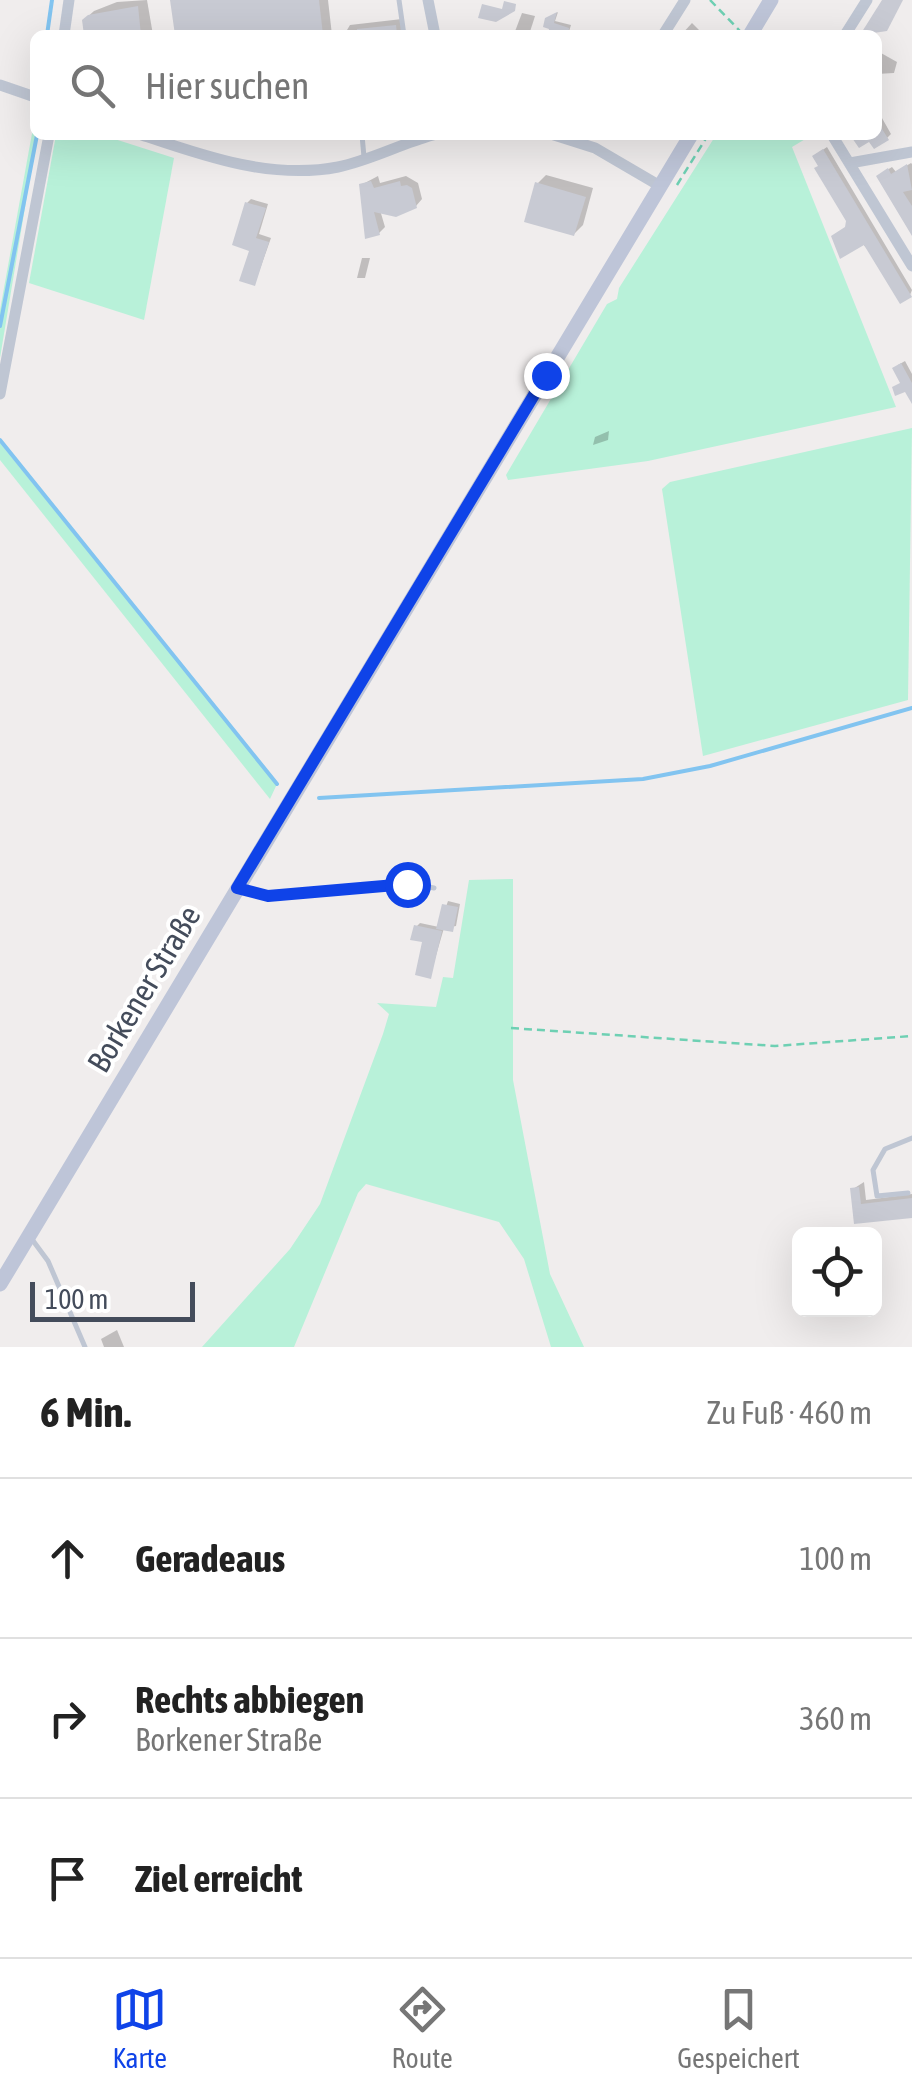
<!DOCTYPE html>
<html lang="de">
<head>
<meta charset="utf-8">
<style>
	body { margin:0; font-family:"Asap Condensed",sans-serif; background:#f6f6f6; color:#222 }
	.controls { position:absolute; right:30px; bottom:30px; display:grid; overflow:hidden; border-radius:15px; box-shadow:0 10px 40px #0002 }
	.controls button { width:90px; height:90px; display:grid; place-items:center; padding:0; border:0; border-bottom:2px solid #e0e0e0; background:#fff; color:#222; font:50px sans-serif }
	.scale { position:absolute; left:30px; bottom:25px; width:165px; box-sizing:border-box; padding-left:10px; border:5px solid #444c5b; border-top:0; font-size:28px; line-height:35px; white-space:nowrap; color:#444c5b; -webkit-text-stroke:8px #fff; paint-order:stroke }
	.stop { position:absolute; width:30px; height:30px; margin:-22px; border:8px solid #0f43e8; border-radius:50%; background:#fff }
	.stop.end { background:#0f43e8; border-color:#fff; box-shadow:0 2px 10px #0008 }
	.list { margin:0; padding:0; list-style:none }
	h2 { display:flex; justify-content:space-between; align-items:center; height:130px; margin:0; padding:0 40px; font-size:42px }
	h2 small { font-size:32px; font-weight:400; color:#767676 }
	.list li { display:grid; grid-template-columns:65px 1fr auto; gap:30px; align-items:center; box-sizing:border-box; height:160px; padding:0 40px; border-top:2px solid #e0e0e0 }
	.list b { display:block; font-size:38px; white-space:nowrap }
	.list p { margin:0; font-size:32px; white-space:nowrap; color:#767676 }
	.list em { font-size:32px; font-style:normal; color:#767676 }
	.icon { flex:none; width:55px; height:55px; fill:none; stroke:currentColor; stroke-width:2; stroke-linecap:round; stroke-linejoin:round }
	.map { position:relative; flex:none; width:912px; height:1347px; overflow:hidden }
	.search { position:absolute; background:#fff; box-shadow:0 10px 40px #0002; left:30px; right:30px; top:30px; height:110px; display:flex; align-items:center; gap:25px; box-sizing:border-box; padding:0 35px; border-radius:15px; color:#767676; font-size:38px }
	.sheet { height:610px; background:#fff }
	nav { display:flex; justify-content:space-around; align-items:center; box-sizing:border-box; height:140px; border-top:2px solid #e0e0e0; background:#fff; font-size:28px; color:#767676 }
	nav a { display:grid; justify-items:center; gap:5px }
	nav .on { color:#0f43e8 }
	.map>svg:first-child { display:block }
	.green { fill:#b8f1d9 }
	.shadow { fill:#0003 }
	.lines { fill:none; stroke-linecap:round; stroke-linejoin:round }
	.stream { stroke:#82c4f0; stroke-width:4 }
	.building { fill:#c8cad3 }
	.path { stroke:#6ed0b3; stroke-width:2.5; stroke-dasharray:8 5; stroke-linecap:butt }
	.lane { stroke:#bfc6d3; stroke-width:5 }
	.street { stroke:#bfc6d3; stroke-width:11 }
	.secondary { stroke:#bec5d8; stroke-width:15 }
	.route { stroke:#0f43e8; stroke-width:12 }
	.labels { text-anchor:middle; stroke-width:8; stroke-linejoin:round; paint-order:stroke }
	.street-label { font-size:32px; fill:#444c5b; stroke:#fff }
</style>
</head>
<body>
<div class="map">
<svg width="912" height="1347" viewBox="0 0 912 1347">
	<rect width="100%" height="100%" fill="#f0eded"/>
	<g class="green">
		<path d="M 35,117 L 37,135 L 0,358 L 0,310 Z"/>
		<path d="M 56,135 L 102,135 L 174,158 L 144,320 L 29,283 Z"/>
		<path d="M 716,135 L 807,138 L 792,147 L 896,407 L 648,461 L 508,480 L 506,475 L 607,304 L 617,299 L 619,288 Z"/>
		<path d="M 912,428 L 908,700 L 703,756 L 662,489 L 670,482 Z"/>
		<path d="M 0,443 L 277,784 L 270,799 L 0,460 Z"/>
		<path d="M 513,879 L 513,1080 L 550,1274 L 584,1347 L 551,1347 L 524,1259 L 499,1222 L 366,1184 L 358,1193 L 294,1347 L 202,1347 L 290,1249 L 320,1204 L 383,1034 L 389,1014 L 377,1003 L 436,1007 L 443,977 L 453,978 L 469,880 Z"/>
	</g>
	<g class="shadow">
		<path d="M 147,0 L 153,35 L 86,35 L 84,20 L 94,11 L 117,2 Z"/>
		<path d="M 173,0 L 328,0 L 332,35 L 177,35 Z"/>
		<path d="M 558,12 L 555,21 L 571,25 L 568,35 L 550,35 L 551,16 Z"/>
		<path d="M 522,13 L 535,16 L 529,35 L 514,34 Z"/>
		<path d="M 402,19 L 404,35 L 344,35 L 350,25 Z"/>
		<path d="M 692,23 L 699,30 L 696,35 L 681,35 Z"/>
		<path d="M 881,53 L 897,62 L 894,73 L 877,74 Z"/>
		<path d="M 878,111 L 891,134 L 887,138 L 852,135 L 877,135 Z"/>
		<path d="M 827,147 L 912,290 L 910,295 L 847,227 L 848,220 L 820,165 L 818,153 Z"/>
		<path d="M 911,163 L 912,164 L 912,231 L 882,173 L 892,167 L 896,172 Z"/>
		<path d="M 546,175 L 593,188 L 583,225 L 574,234 L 537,184 Z"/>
		<path d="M 378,176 L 380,183 L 406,176 L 418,183 L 422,199 L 416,206 L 380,210 L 385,227 L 379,233 L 361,185 Z"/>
		<path d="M 251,199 L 268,204 L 259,234 L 271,238 L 255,283 L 247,203 Z"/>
		<path d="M 362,258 L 370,258 L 365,278 L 357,278 Z"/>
		<path d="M 905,361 L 912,374 L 912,389 L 895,387 L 903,382 L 898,365 Z"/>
		<path d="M 609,431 L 608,440 L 593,445 L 595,437 Z"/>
		<path d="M 448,901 L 460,904 L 456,926 L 444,928 L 430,976 L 425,940 L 416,927 L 420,923 L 439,927 Z"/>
		<path d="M 864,1182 L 866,1200 L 912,1194 L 912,1215 L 856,1221 L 853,1189 Z"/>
		<path d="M 117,1330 L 124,1347 L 104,1347 L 101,1339 Z"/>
	</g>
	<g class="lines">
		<g class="stream">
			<path d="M 47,35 L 52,0"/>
			<path d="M 0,326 L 37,135"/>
			<path d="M 0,440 L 277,784"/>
			<path d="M 319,798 L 643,779 L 710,766 L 912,708"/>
		</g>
	</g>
	<g class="building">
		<path d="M 170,0 L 319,0 L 323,35 L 175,35 Z"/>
		<path d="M 882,0 L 903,0 L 887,31 L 860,35 Z"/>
		<path d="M 504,1 L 516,4 L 515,11 L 496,22 L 478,18 L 482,4 L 502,9 Z"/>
		<path d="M 138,6 L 141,35 L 84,35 L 82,20 L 88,15 Z"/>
		<path d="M 557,12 L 554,23 L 569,28 L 568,35 L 548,35 L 549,29 L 543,27 L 545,18 Z"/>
		<path d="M 396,25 L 397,35 L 357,35 L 357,29 Z"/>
		<path d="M 877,121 L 889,140 L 874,149 L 869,142 L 859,148 L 850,135 L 877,135 Z"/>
		<path d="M 823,149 L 912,297 L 900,304 L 864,245 L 840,259 L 831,236 L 845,227 L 846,221 L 814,168 L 818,166 L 812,156 Z"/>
		<path d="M 907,164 L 912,190 L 903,192 L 912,206 L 912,236 L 876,176 L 888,168 L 891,174 Z"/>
		<path d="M 371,181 L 374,188 L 400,181 L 401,186 L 407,185 L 412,188 L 417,208 L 396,217 L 374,212 L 380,235 L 365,239 L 359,184 Z"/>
		<path d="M 535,182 L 586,197 L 574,236 L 524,222 Z"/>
		<path d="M 245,202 L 266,208 L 256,238 L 269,242 L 255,286 L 239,281 L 249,251 L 232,245 Z"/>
		<path d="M 901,363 L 912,383 L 912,404 L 905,392 L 895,396 L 892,387 L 900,383 L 892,368 Z"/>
		<path d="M 442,904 L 458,907 L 453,932 L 436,929 Z"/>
		<path d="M 414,925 L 442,931 L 431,979 L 415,975 L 422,942 L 410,940 Z"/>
		<path d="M 859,1187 L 861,1204 L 912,1198 L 912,1218 L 854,1224 L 850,1188 Z"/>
	</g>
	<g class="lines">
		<g class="path">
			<path d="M 710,0 L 740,31"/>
			<path d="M 677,185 L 708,135"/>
			<path d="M 511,1028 L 775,1046 L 912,1036"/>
		</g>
		<g class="lane">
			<path d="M 399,0 L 404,35"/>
			<path d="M 362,135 L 364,157"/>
			<path d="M 240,889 C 291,911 376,875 434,888"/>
			<path d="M 908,1193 L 877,1196 L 873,1170 L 885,1149 L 912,1138"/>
			<path d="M 31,1238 L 48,1261 L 85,1347"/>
		</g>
		<g class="street">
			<path d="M 428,0 L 435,35"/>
			<path d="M 64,35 L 69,0"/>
			<path d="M 663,35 L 685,0"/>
			<path d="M 845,35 L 867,0"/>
			<path d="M 0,85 L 35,97"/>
			<path d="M 142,135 C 204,156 271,180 338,167 C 371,160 400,144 433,135"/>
			<path d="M 554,135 L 595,148 L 660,186"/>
			<path d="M 832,135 L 912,266"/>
			<path d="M 850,163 L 912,152"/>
			<path d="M 0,394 L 49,135"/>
		</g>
		<g class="secondary">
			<path d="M 750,35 L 771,0"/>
			<path d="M 0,1284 L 691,135"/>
		</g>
	</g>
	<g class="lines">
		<path class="route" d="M 407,884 L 268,896 L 237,888 L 546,375"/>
	</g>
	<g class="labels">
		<g class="street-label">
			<text transform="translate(144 989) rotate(-59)" y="11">Borkener Straße</text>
		</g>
	</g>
</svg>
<div class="controls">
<button><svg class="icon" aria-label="locate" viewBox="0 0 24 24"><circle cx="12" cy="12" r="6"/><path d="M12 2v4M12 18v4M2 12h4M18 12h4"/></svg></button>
</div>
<div class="scale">100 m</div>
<div class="stop" style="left:407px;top:884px"></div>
<div class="stop end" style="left:546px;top:375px"></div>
<div class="search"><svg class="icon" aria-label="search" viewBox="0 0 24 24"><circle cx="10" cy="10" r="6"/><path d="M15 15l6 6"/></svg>Hier suchen</div>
</div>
<section class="sheet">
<h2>6 Min.<small>Zu Fuß · 460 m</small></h2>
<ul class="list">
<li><svg class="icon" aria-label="ahead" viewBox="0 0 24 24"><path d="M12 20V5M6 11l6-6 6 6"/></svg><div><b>Geradeaus</b></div><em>100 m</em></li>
<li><svg class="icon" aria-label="right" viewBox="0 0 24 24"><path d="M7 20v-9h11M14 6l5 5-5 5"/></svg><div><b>Rechts abbiegen</b><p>Borkener Straße</p></div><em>360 m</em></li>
<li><svg class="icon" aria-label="arrive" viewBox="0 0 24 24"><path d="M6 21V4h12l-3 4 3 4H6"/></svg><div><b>Ziel erreicht</b></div></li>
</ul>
</section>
<nav>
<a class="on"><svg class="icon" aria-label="map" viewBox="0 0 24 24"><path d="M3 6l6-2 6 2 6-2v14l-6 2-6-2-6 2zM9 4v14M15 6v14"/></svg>Karte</a>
<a><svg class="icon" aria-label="directions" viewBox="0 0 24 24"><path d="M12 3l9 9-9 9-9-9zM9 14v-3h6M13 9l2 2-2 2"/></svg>Route</a>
<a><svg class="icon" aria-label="saved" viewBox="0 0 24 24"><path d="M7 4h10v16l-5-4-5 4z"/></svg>Gespeichert</a>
</nav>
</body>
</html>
